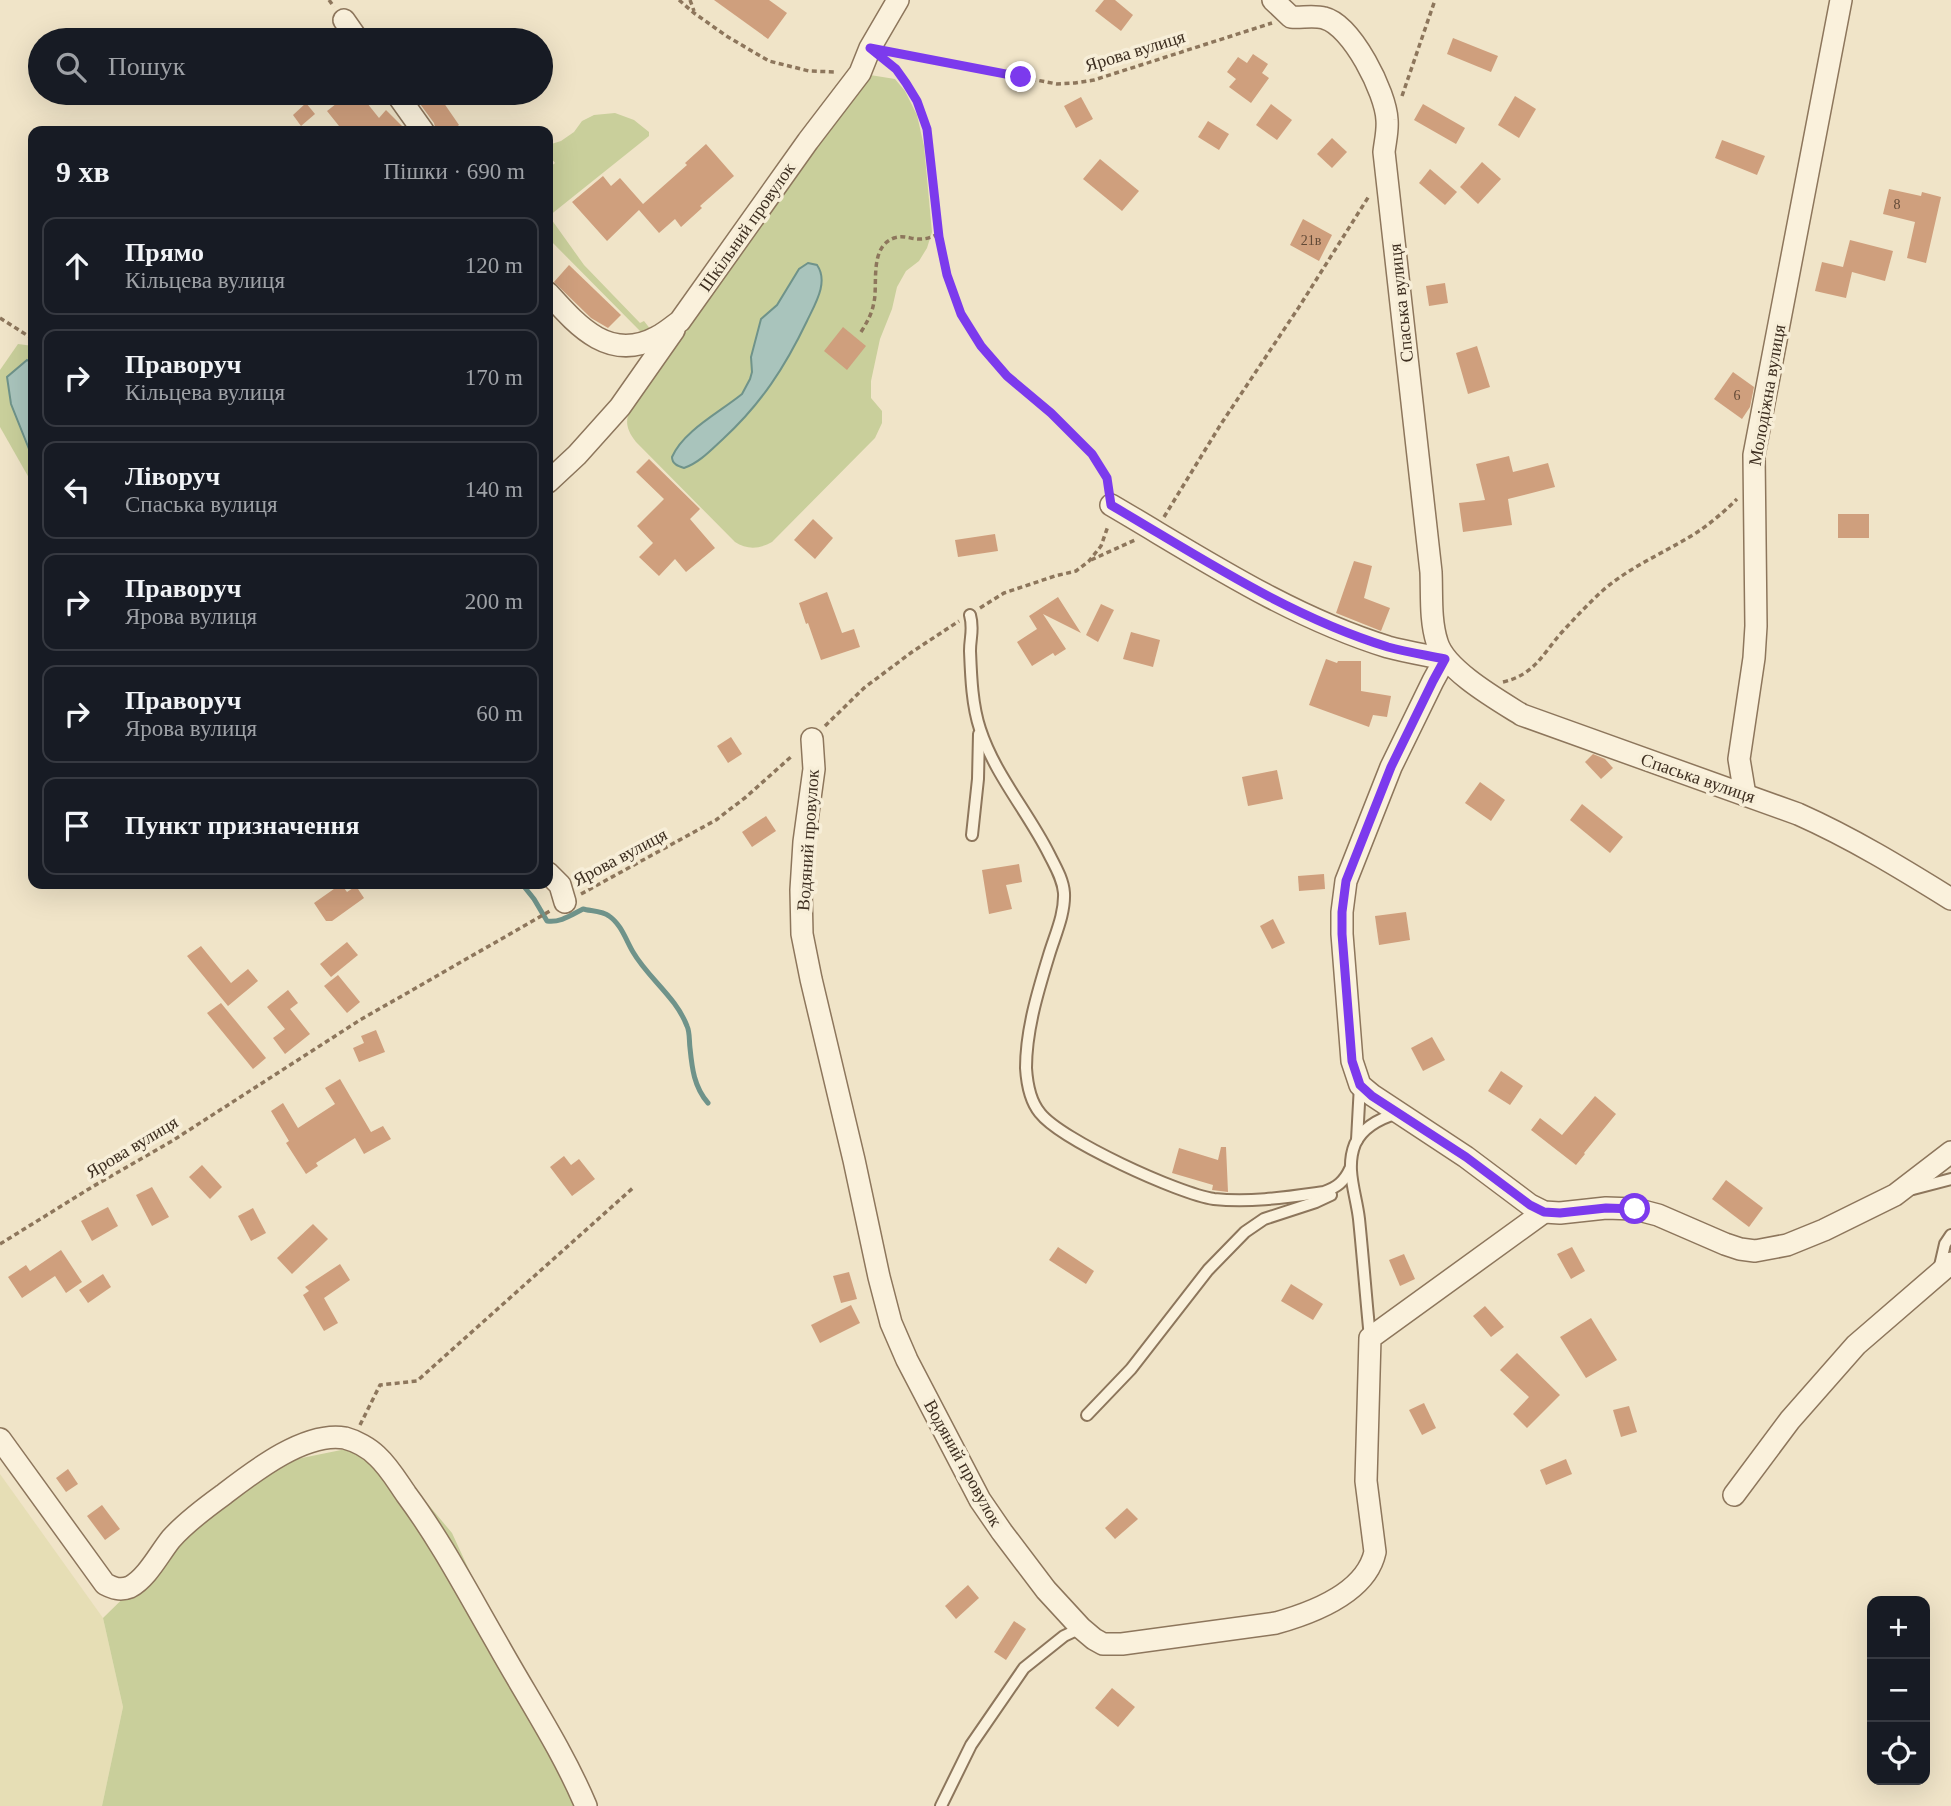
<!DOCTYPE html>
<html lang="uk">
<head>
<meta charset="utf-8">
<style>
	body { margin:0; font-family:Georgia,serif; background:#20242c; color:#f1f3f6 }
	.controls { position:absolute; right:21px; bottom:21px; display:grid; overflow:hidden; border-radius:14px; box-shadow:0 7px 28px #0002 }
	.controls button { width:63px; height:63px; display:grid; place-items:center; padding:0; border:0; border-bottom:2px solid #363941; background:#171b24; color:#f1f3f6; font:35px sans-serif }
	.stop { position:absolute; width:21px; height:21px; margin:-16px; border:5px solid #7c3aed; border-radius:50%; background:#fff }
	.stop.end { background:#7c3aed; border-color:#fff; box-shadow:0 2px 7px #0008 }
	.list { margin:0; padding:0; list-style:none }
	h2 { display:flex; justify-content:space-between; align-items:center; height:91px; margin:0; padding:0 28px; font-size:30px }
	h2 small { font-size:23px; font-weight:400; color:#9ea1a6 }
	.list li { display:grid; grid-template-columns:46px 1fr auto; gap:21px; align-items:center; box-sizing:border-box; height:98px; margin:0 14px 14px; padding:0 14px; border:2px solid #363941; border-radius:14px }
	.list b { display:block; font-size:26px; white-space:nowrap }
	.list p { margin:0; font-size:23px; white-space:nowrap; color:#9ea1a6 }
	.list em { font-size:23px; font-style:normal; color:#9ea1a6 }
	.icon { flex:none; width:38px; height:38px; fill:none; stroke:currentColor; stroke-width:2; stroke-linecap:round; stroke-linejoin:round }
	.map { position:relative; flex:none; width:1951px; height:1806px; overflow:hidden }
	.search { position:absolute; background:#171b24; box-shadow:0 7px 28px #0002; left:28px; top:28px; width:525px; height:77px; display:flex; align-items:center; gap:18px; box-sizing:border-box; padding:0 24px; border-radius:38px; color:#9ea1a6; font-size:26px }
	.panel { position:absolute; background:#171b24; box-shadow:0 7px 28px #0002; left:28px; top:126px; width:525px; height:763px; border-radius:14px }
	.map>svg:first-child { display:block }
	.farmland { fill:#e6deb5 }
	.green { fill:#c9cf9b }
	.water { fill:#a9c4bc; stroke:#6f938a; stroke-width:2 }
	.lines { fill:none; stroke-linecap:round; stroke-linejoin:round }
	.stream { stroke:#6f938a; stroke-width:5 }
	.building { fill:#cf9f7d }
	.service-casing { stroke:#8d765c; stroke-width:14 }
	.minor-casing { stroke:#8d765c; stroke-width:24 }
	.path { stroke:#8d765c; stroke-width:3.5; stroke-dasharray:5 3.5; stroke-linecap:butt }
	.service { stroke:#faf1dc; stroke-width:10 }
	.minor { stroke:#faf1dc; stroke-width:21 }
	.route { stroke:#7c3aed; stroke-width:9 }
	.labels { text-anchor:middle; stroke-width:7; stroke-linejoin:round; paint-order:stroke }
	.number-label { font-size:14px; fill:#624a37 }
	.street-label { font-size:18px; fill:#3d2e20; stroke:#f7eed8 }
</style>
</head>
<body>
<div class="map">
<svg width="1951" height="1806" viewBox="0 0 1951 1806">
	<rect width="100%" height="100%" fill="#f0e4c8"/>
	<path class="farmland" d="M 0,1474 L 103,1618 L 123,1707 L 102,1806 L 0,1806 Z"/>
	<g class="green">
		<path d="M 870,75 L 895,79 L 905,91 L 917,115 L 924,146 L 932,232 L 927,248 L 919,261 L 906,271 L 897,287 L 892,309 L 880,339 L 871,381 L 871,398 L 882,411 L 882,423 L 875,438 L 772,542 C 760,549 747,550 735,542 L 636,442 C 620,422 628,412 641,393 L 818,141 Z"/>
		<path d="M 615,113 L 634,120 L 649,132 L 649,136 L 549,216 L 584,265 L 640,323 L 644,321 L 651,330 L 641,332 L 548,238 L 548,169 L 555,163 L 548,154 L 548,145 L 561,141 L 574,132 L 582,121 L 594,115 Z"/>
		<path d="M 18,344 L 33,346 L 33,485 L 0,427 L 0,370 Z"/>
		<path d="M 351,1448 L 396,1466 L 452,1533 L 578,1806 L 102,1806 L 123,1707 L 103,1618 L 195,1528 L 287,1461 Z"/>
	</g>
	<g class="water">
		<path d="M 808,263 L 817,265 C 829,282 815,304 807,321 C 785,367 761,404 723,439 C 711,450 699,463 684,468 C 678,466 672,464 672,457 C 683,431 720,412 742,394 L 750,379 L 752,372 L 751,357 L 761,319 L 777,305 L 799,269 Z"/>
		<path d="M 27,360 L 33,364 L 33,459 L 11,404 L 7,377 Z"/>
	</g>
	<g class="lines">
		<path class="stream" d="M 522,884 L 534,899 L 547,921 C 560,923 571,915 583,909 C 590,911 603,911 609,916 C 621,924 626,940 633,952 C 648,978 676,997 687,1026 C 690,1032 689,1041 690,1048 C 692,1068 694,1087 708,1103"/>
	</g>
	<g class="building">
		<path d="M 714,0 L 769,0 L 787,13 L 768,39 Z"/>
		<path d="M 1104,0 L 1115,0 L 1133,15 L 1121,31 L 1095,11 Z"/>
		<path d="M 1453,38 L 1498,56 L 1491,72 L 1447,54 Z"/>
		<path d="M 1253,54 L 1268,64 L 1262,73 L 1269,78 L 1251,103 L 1229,87 L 1236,79 L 1227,72 L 1238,57 L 1247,63 Z"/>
		<path d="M 350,93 L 359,93 L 379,118 L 386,110 L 407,131 L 343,131 L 327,111 Z"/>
		<path d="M 412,93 L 437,93 L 459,125 L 451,131 L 436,131 L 434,123 Z"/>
		<path d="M 1515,96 L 1536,109 L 1519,138 L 1498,125 Z"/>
		<path d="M 1081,97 L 1093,119 L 1076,128 L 1064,106 Z"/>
		<path d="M 306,103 L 315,114 L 301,126 L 293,115 Z"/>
		<path d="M 1271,104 L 1292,120 L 1277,140 L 1256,125 Z"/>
		<path d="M 1423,104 L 1465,128 L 1456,144 L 1414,120 Z"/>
		<path d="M 1208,121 L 1229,134 L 1219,150 L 1198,137 Z"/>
		<path d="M 1332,138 L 1347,152 L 1332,168 L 1317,154 Z"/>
		<path d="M 1722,140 L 1765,156 L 1757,175 L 1715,158 Z"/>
		<path d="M 706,144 L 734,176 L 700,206 L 702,208 L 681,227 L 675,219 L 659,233 L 639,210 L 607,241 L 572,202 L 603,176 L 611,186 L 620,178 L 643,204 L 687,165 L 685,163 Z"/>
		<path d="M 1100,159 L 1139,191 L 1122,211 L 1083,179 Z"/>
		<path d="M 1482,162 L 1501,179 L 1478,204 L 1460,187 Z"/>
		<path d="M 1430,169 L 1457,192 L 1445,205 L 1419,183 Z"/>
		<path d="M 1889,189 L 1921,196 L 1922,192 L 1941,197 L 1926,263 L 1907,258 L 1915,222 L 1883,214 Z"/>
		<path d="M 1303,219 L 1332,235 L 1319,261 L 1290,245 Z"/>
		<path d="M 1850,240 L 1893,251 L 1885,281 L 1852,272 L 1846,298 L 1815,291 L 1822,262 L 1843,267 Z"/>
		<path d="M 569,265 L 621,315 L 608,328 L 591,318 L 554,282 Z"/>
		<path d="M 1445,283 L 1448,303 L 1429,306 L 1426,286 Z"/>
		<path d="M 843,327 L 866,346 L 847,370 L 824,351 Z"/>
		<path d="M 1477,346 L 1490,387 L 1468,394 L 1456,353 Z"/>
		<path d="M 1733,372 L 1754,387 L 1750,407 L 1742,419 L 1714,399 Z"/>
		<path d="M 1509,456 L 1513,472 L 1548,463 L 1555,487 L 1508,499 L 1512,525 L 1463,532 L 1459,503 L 1485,500 L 1476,464 Z"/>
		<path d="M 649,459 L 700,509 L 690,519 L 715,548 L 686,572 L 675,559 L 659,576 L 639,557 L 653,543 L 637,526 L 664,499 L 636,472 Z"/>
		<rect x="1838" y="514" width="31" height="24"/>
		<path d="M 813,519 L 833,538 L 815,559 L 794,540 Z"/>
		<path d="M 995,534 L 998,551 L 958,557 L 955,540 Z"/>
		<path d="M 1354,561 L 1372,566 L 1364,598 L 1390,608 L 1381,631 L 1336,613 Z"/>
		<path d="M 827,592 L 842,633 L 854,629 L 860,647 L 821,660 L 808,623 L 806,624 L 799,603 Z"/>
		<path d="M 1058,597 L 1081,633 L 1043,614 L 1066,649 L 1055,656 L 1053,653 L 1032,666 L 1017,642 L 1037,629 L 1029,616 Z"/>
		<path d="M 1101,604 L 1114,610 L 1098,642 L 1086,635 Z"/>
		<path d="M 1131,632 L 1160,640 L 1153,667 L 1123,659 Z"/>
		<path d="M 1326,659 L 1337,663 L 1338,661 L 1361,661 L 1361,691 L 1391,696 L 1387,717 L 1373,715 L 1369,727 L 1309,705 Z"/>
		<path d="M 731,737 L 742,754 L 728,763 L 717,746 Z"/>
		<path d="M 1593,754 L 1605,759 L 1613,768 L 1601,779 L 1585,762 Z"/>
		<path d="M 1277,770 L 1283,799 L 1248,806 L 1242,777 Z"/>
		<path d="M 1480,782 L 1505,800 L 1491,821 L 1465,803 Z"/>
		<path d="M 1582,804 L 1623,837 L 1610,853 L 1570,820 Z"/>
		<path d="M 766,816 L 776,831 L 752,847 L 742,832 Z"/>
		<path d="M 1019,864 L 1022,882 L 1006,885 L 1012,909 L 989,914 L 982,870 Z"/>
		<path d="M 1324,874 L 1325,889 L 1299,891 L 1298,876 Z"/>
		<path d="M 341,884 L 347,892 L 356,886 L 364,898 L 332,921 L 326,921 L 314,903 Z"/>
		<path d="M 1406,912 L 1410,940 L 1379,945 L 1375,916 Z"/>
		<path d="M 1273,919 L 1285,943 L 1272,949 L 1260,926 Z"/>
		<path d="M 347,942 L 358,955 L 331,977 L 320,964 Z"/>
		<path d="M 201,946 L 231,983 L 248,969 L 258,981 L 228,1006 L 187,956 Z"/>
		<path d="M 338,975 L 360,1002 L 347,1013 L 324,986 Z"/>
		<path d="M 288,990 L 298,1003 L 290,1009 L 310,1034 L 285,1054 L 273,1038 L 285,1029 L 267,1007 Z"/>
		<path d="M 221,1003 L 266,1058 L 253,1069 L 207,1013 Z"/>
		<path d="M 376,1030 L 385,1052 L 359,1062 L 353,1048 L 364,1043 L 361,1036 Z"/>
		<path d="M 1432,1037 L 1445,1060 L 1423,1071 L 1411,1048 Z"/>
		<path d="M 1501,1071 L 1523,1086 L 1510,1105 L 1488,1091 Z"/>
		<path d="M 340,1079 L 371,1132 L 383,1126 L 391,1139 L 364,1154 L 355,1138 L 316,1163 L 318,1166 L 306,1174 L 286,1143 L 289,1141 L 271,1111 L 283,1103 L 298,1128 L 335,1104 L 325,1088 Z"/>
		<path d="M 1595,1096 L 1616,1114 L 1584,1153 L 1585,1154 L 1576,1165 L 1531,1130 L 1540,1118 L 1562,1135 Z"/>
		<path d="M 1221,1147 L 1226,1147 L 1228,1192 L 1212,1190 L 1213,1185 L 1172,1173 L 1179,1148 L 1218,1160 Z"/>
		<path d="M 564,1156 L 571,1165 L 579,1159 L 595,1179 L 572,1196 L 550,1167 Z"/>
		<path d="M 202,1165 L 222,1187 L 210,1199 L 189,1177 Z"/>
		<path d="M 1726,1180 L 1763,1208 L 1749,1227 L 1712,1199 Z"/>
		<path d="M 152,1187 L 169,1217 L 152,1226 L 136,1195 Z"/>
		<path d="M 108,1207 L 118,1226 L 92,1241 L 81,1221 Z"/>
		<path d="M 253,1208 L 266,1233 L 251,1241 L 238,1216 Z"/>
		<path d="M 313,1224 L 328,1239 L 292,1274 L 277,1258 Z"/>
		<path d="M 1058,1247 L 1094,1271 L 1086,1284 L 1049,1260 Z"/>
		<path d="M 1572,1247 L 1585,1271 L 1571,1279 L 1557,1254 Z"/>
		<path d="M 61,1250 L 82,1282 L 66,1293 L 55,1276 L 22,1298 L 8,1277 L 26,1265 L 30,1271 Z"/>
		<path d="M 1404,1254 L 1415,1279 L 1400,1286 L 1389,1260 Z"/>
		<path d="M 340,1264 L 350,1280 L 324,1298 L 338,1323 L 324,1331 L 303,1295 L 309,1291 L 305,1287 Z"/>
		<path d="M 849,1272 L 857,1299 L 841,1303 L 833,1276 Z"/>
		<path d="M 103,1274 L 111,1287 L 88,1303 L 79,1290 Z"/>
		<path d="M 1291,1284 L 1323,1304 L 1313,1320 L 1281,1301 Z"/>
		<path d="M 851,1305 L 860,1323 L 820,1343 L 811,1325 Z"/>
		<path d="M 1485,1306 L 1504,1327 L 1491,1337 L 1473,1316 Z"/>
		<path d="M 1591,1318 L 1617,1360 L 1586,1378 L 1560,1337 Z"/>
		<path d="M 1517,1353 L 1560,1395 L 1527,1428 L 1513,1414 L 1529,1397 L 1500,1370 Z"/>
		<path d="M 1424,1403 L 1436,1428 L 1422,1435 L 1409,1410 Z"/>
		<path d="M 1629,1406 L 1637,1432 L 1621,1437 L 1613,1410 Z"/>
		<path d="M 1566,1459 L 1572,1474 L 1546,1485 L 1540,1470 Z"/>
		<path d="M 68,1469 L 78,1484 L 66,1492 L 56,1478 Z"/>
		<path d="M 102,1505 L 120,1529 L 105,1540 L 87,1516 Z"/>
		<path d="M 1127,1508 L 1138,1519 L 1115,1539 L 1105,1528 Z"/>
		<path d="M 968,1585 L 979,1598 L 956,1619 L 945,1606 Z"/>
		<path d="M 1014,1621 L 1026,1629 L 1006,1660 L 994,1652 Z"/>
		<path d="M 1112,1688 L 1135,1707 L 1118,1727 L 1095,1708 Z"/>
	</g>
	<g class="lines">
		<g class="service-casing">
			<g id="service">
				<path d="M 970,615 C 974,629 970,637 970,651 C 971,676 972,705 980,729 C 995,775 1028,812 1049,854 C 1055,866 1063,879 1064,893 C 1065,914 1055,935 1049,955 C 1038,991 1026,1030 1026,1068 C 1027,1084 1030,1101 1040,1113 C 1061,1140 1179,1194 1214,1199 C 1251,1203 1288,1197 1324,1192 C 1337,1187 1344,1182 1350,1169"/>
				<path d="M 972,835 L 978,779 L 979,734"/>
				<path d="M 1357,1140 L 1360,1085"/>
				<path d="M 1913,1189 L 1951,1179"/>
				<path d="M 1939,1270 L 1945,1244 L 1951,1235"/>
				<path d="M 1370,1338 C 1366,1298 1363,1258 1359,1219 C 1356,1193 1345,1169 1355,1144 C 1363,1126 1381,1118 1398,1113"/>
				<path d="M 1087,1415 L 1131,1369 L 1208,1270 L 1245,1232 L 1264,1219 L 1316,1202 L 1331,1195"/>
				<path d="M 941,1806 L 971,1745 L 1024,1668 L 1064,1636 L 1081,1628"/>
			</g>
		</g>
		<g class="minor-casing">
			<g id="minor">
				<path d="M 1273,0 L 1291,17 C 1301,18 1314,15 1324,18 C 1352,25 1386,93 1387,120 C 1388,131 1385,142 1384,152 L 1431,572 C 1432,595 1430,620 1437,642 C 1445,670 1498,700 1522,715 L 1798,814 C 1852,838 1901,868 1951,899"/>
				<path d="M 344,20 L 358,40"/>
				<path d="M 396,93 L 423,131"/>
				<path d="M 548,293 C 577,325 609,363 657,337 C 665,333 672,327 680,321 L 808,141 L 860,73 L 870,48 L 898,0"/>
				<path d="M 548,482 L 577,455 L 620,407 L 674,330"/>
				<path d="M 1111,505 C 1200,557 1288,616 1388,647 C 1406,652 1426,655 1445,659 L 1433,681 L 1391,767 L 1346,881 L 1342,912 L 1342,934 L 1352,1061 L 1360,1085 L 1372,1095 L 1466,1157 L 1530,1205 L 1544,1212 L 1560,1213 L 1606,1208 L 1635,1209 L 1658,1215 L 1725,1244 L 1740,1249 L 1755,1251 L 1787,1245 L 1824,1230 L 1895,1195 L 1951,1152"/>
				<path d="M 812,739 L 814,769 L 804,842 L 801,890 L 802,934 L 811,979 L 854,1160 L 879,1277 L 891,1323 L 907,1360 L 980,1500 L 1002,1532 L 1046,1590 L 1081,1628 L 1094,1639 L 1103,1644 L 1122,1644 L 1276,1623 C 1312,1613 1366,1593 1375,1552 L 1366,1481 L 1370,1338 L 1544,1212"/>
				<path d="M 1745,795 L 1739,759 L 1754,658 L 1756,626 L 1754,455 L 1841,0"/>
				<path d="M 548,873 L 560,885 L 565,902"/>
				<path d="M 0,1439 L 105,1584 C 113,1588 120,1591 130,1587 C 147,1578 159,1554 171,1539 C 186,1522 205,1508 223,1495 C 253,1472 305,1431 345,1438 C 356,1441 369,1448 377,1456 C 389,1467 397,1481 406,1494 C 441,1541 468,1593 497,1643 C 527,1697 562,1749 586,1806"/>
				<path d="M 1734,1495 L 1790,1420 L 1856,1345 L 1951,1263"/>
			</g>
		</g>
		<g class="path">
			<path d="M 329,0 L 334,7"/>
			<path d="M 679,0 L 694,13 L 728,37 L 769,61 L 809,71 L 837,72"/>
			<path d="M 690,0 L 694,11"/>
			<path d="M 889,52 L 1057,84 L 1075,83 L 1094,80 L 1272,23"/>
			<path d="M 886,61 C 906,78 920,103 927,128 C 930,140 930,153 932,165 C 938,213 939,272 962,316 C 973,338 991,362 1010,379 C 1042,407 1098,443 1109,487"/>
			<path d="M 1402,96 L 1435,0"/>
			<path d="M 0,318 L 33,339"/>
			<path d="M 861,332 C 867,322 872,314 874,302 C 878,284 869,247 894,238 C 908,233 916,245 936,235 L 937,231"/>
			<path d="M 1164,517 L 1221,424 L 1299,307 L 1369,196"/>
			<path d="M 1091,560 L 1135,540"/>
			<path d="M 980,608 L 1004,593 L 1055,576 L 1076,571 L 1089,561 L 1101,546 L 1108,526"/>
			<path d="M 1503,682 C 1536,674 1542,654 1563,631 C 1575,618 1587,605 1600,593 C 1625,570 1657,556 1686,539 C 1704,529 1722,514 1737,499"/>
			<path d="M 825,726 L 864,688 L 912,652 L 959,621"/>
			<path d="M 581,894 L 716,820 L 746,797 L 793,755"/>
			<path d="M 0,1244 L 92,1187 L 172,1141 L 360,1020 L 550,911"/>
			<path d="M 360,1425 L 380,1385 L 417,1381 L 634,1187"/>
		</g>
		<use href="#service" class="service"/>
		<use href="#minor" class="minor"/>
	</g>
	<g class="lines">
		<path class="route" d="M 1021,77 L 870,48 L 896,69 L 906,83 L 917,101 L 927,129 L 939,237 L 947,275 L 961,314 L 981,346 L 1007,376 L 1051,413 L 1092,454 L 1107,478 L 1111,505 C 1200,557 1288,616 1388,647 C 1406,652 1426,655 1445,659 L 1433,681 L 1391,767 L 1346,881 L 1342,912 L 1342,934 L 1352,1061 L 1360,1085 L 1372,1096 L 1466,1157 L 1530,1205 L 1544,1212 L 1560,1213 L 1606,1208 L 1635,1209"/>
	</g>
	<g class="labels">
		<g class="number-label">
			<text x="1897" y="209">8</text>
			<text x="1311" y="245">21в</text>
			<text x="1737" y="400">6</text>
		</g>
		<g class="street-label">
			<text transform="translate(1135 51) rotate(-17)" y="6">Ярова вулиця</text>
			<text transform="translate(747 227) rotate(-55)" y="6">Шкільний провулок</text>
			<text transform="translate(1401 303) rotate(-96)" y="6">Спаська вулиця</text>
			<text transform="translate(1767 395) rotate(-80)" y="6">Молодіжна вулиця</text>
			<text transform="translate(1698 778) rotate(19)" y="6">Спаська вулиця</text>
			<text transform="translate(808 840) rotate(-86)" y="6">Водяний провулок</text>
			<text transform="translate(620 857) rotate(-28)" y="6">Ярова вулиця</text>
			<text transform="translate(132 1147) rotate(-31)" y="6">Ярова вулиця</text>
			<text transform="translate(963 1463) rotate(61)" y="6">Водяний провулок</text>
		</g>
	</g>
</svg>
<div class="controls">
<button>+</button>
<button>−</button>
<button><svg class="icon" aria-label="locate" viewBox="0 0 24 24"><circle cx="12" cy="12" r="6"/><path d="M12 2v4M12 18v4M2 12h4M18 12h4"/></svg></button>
</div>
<div class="stop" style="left:1635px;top:1209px"></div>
<div class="stop end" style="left:1021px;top:77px"></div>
<div class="search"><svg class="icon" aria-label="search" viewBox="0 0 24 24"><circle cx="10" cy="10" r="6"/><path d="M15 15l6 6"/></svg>Пошук</div>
<section class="panel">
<h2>9 хв<small>Пішки · 690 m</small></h2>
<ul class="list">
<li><svg class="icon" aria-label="ahead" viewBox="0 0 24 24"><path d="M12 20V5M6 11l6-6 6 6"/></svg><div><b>Прямо</b><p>Кільцева вулиця</p></div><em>120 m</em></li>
<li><svg class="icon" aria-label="right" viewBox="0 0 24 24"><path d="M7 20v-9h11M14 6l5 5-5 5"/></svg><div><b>Праворуч</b><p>Кільцева вулиця</p></div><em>170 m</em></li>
<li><svg class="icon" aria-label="left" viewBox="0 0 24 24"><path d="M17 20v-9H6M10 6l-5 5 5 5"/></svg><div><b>Ліворуч</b><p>Спаська вулиця</p></div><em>140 m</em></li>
<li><svg class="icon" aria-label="right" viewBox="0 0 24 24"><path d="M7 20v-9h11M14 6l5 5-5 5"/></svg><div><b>Праворуч</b><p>Ярова вулиця</p></div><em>200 m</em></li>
<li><svg class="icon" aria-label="right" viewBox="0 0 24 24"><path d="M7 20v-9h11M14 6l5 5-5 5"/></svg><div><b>Праворуч</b><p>Ярова вулиця</p></div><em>60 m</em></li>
<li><svg class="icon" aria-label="arrive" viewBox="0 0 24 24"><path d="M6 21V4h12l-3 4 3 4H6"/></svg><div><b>Пункт призначення</b></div></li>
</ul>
</section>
</div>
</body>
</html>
